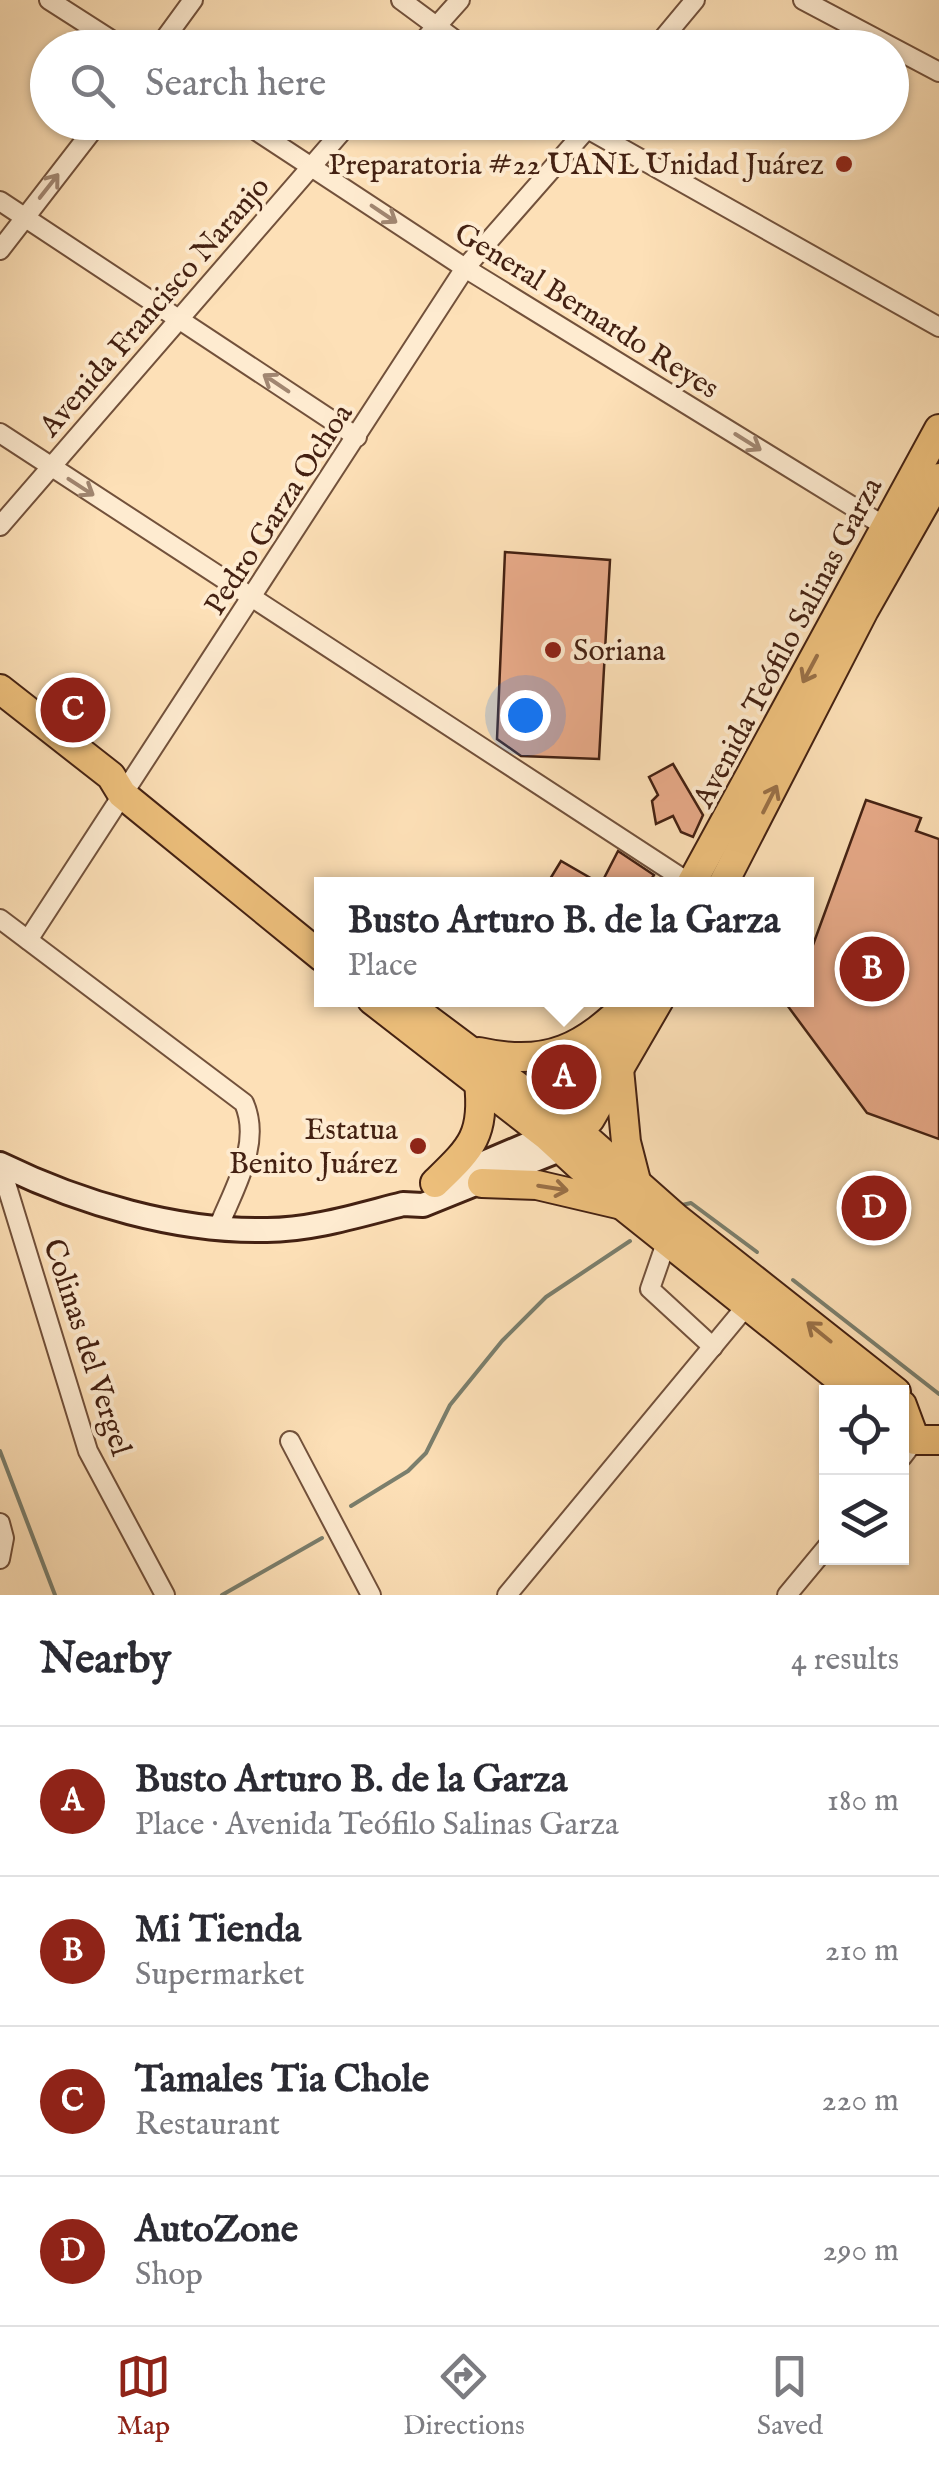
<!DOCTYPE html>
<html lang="en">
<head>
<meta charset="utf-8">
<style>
	body { margin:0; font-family:"IM FELL English",serif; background:#f2f2f3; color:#2b2b33 }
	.controls { position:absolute; right:30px; bottom:30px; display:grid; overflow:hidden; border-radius:0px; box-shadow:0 2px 8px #0004 }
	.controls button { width:90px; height:90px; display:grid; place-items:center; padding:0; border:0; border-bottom:2px solid #e1e1e2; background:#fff; color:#2b2b33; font:50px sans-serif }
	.you { position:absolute; left:525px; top:715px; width:35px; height:35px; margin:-25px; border:8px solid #fff; border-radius:50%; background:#1a73e8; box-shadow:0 0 0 15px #1a73e833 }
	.badge { display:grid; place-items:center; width:65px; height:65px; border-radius:50%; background:#8f2418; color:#fff; font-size:32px; font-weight:700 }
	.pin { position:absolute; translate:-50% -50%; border:5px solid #fff; box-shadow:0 2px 10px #0006 }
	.popup { position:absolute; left:314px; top:877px; width:500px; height:130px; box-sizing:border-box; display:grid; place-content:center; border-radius:0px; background:#fff; filter:drop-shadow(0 2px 8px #0005); font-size:32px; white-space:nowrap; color:#7c7c81 }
	.popup b { font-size:38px; color:#2b2b33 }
	.popup::after { content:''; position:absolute; left:50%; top:100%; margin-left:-20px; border:20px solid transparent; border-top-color:#fff }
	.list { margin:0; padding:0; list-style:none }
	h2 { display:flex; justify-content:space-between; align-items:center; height:130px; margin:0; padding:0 40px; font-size:42px }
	h2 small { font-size:32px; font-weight:400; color:#7c7c81 }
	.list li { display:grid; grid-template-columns:65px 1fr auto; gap:30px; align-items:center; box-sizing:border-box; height:150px; padding:0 40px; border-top:2px solid #e1e1e2 }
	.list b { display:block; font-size:38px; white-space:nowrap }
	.list p { margin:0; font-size:32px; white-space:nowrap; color:#7c7c81 }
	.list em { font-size:32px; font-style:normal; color:#7c7c81 }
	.icon { flex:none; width:55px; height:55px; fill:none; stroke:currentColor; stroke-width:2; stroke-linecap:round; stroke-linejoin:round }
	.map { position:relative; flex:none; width:939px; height:1595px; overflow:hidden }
	.search { position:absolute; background:#fff; box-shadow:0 2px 8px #0004; left:30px; right:30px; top:30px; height:110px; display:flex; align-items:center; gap:25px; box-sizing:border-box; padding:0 35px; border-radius:55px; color:#7c7c81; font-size:38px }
	.sheet { height:730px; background:#fff }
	nav { display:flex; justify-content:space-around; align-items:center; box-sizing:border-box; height:140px; border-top:2px solid #e1e1e2; background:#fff; font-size:28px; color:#7c7c81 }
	nav a { display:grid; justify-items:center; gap:5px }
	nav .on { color:#8f2418 }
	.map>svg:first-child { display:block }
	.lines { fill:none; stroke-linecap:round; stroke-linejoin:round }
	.stream { stroke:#7b7f6d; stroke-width:4 }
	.building { fill:#e8aa89; stroke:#442112; stroke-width:2.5 }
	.street-casing { stroke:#72513b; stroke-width:22 }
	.secondary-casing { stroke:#442112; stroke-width:28 }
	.primary-casing { stroke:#442112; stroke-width:32 }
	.street { stroke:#feebd0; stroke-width:18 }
	.secondary { stroke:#feebd0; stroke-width:22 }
	.primary { stroke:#eec07c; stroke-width:28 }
	.oneway { stroke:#a18671 }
	.oneway2 { stroke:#997047 }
	.poi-dot { fill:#8f2418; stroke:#feebd0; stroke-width:4 }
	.labels { text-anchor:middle; stroke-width:8; stroke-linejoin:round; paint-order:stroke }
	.poi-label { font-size:30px; fill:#442112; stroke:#feebd0; text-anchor:end }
	.street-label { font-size:30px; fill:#442112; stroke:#feebd0 }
</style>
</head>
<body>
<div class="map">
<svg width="939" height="1595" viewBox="0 0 939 1595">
	<rect width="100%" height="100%" fill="#fde0b7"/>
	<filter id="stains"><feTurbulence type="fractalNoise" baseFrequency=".002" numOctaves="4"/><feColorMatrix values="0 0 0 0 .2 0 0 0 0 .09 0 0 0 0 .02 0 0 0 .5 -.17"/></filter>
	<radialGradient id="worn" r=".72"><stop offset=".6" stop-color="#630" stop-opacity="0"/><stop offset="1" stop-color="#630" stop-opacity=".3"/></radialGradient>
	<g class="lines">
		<g class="stream">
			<path d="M 682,1205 L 691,1203 L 757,1252"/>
			<path d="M 793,1280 L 939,1394"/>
			<path d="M 0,1451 L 55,1595"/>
			<path d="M 351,1506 L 408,1471 L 426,1453 L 450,1405 L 502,1341 L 546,1297 L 630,1241"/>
			<path d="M 222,1595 L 322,1538"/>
		</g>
	</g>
	<g class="building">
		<path d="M 505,552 L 610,560 L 599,759 L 521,756 L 497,739 Z"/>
		<path d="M 673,764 L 703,815 L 693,837 L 681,832 L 673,816 L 656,824 L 652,801 L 658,795 L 649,777 Z"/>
		<path d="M 866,800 L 921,818 L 916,831 L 939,839 L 939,1139 L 867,1113 L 787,1005 L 790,1000 L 806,1000 L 806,964 Z"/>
		<path d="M 618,851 L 654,875 L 648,884 L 547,884 L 561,861 L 601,884 Z"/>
	</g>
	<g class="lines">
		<g class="street-casing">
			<g id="street">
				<path d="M 49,0 L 124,48"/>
				<path d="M 401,0 L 466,48"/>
				<path d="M 803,0 L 939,72"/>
				<path d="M 158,48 L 193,0"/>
				<path d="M 417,48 L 460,0"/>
				<path d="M 655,48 L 695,0"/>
				<path d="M 243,122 L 465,268 L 894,532"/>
				<path d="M 575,122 L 939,327"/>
				<path d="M 0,201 L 357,437"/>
				<path d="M 0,250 L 99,122"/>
				<path d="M 0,433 L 691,884"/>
				<path d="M 0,526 L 350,122"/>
				<path d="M 0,919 L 244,1103 C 262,1144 234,1188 218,1228"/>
				<path d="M 28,940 L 465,268 L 593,122"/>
				<path d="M 0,1164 L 88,1451 L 165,1595"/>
				<path d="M 667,1240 L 650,1289 L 713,1347"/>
				<path d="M 290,1441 L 371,1595"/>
				<path d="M 902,1457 L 915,1440"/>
				<path d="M 0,1523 L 4,1538 L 0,1559"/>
				<path d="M 507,1595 L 748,1304"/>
				<path d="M 787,1595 L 826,1548"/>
			</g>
		</g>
		<g class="secondary-casing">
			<g id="secondary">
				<path d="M 0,1164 C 80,1203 177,1232 267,1230 C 312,1230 359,1215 403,1204 L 423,1205 L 562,1149"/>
				<path d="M 439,1182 L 547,1136"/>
			</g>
		</g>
		<g class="primary-casing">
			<g id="primary">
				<path d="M 0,689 L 111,776 L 122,794 L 322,957"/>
				<path d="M 691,884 L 939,429"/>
				<path d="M 723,884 L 864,610 L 939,478"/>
				<path d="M 372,1000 L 547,1136 L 622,1205 L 856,1392"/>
				<path d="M 402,1000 L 580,1133 L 676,1218 L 896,1392"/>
				<path d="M 479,1052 C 549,1068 584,1047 632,1000"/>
				<path d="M 619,1069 L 626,1142 L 636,1181"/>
				<path d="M 552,1132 L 564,1122 L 622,1027"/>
				<path d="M 566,1145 L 590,1119 L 659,1000"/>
				<path d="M 435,1183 C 471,1148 485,1136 479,1083"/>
				<path d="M 482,1183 L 537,1185 L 618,1204"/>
				<path d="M 902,1405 L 915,1440 L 939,1440"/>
			</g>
		</g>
		<use href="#street" class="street"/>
		<use href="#secondary" class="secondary"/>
		<use href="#primary" class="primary"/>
	</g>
	<defs><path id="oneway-shaft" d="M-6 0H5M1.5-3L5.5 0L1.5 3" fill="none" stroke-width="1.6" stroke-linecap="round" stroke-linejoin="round" transform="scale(2.5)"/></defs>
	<g class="oneway">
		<use href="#oneway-shaft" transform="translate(49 186) rotate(-52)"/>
		<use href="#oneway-shaft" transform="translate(384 214) rotate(34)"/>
		<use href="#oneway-shaft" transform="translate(276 383) rotate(-146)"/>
		<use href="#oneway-shaft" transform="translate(748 442) rotate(32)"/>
		<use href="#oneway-shaft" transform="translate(81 487) rotate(33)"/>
	</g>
	<g class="oneway2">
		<use href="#oneway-shaft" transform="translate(810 669) rotate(118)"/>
		<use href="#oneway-shaft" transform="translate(770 799) rotate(-63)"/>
		<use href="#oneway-shaft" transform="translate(553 1188) rotate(9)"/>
		<use href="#oneway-shaft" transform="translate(819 1332) rotate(-141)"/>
	</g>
	<g class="poi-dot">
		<circle cx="844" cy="164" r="10"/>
		<circle cx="553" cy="650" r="10"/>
		<circle cx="418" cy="1146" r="10"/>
	</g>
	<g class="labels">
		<g class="poi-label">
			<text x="824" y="174">Preparatoria #22 UANL Unidad Juárez</text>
			<text x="573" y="660" text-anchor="start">Soriana</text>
			<text x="398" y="1139">Estatua<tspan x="398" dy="34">Benito Juárez</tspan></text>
		</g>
		<g class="street-label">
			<text transform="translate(154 306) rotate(-49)" y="10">Avenida Francisco Naranjo</text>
			<text transform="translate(587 310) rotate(32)" y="10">General Bernardo Reyes</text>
			<text transform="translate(278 509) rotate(-57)" y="10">Pedro Garza Ochoa</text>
			<text transform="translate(787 642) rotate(-62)" y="10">Avenida Teófilo Salinas Garza</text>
			<text transform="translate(88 1347) rotate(72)" y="10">Colinas del Vergel</text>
		</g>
	</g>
	<rect width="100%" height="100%" filter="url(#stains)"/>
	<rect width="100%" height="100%" fill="url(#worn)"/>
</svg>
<div class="controls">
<button><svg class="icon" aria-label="locate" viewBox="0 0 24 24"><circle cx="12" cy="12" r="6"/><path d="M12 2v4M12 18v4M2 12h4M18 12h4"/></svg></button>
<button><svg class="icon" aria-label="layers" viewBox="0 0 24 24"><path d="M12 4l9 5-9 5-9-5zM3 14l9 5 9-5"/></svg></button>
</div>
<div class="you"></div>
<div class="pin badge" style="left:564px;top:1077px">A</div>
<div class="popup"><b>Busto Arturo B. de la Garza</b>Place</div>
<div class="pin badge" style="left:872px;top:969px">B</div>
<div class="pin badge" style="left:73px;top:710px">C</div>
<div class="pin badge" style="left:874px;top:1208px">D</div>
<div class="search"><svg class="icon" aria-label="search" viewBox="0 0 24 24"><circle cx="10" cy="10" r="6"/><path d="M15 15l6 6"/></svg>Search here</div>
</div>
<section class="sheet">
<h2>Nearby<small>4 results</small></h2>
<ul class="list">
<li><span class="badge">A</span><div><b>Busto Arturo B. de la Garza</b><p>Place · Avenida Teófilo Salinas Garza</p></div><em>180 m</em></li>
<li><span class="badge">B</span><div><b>Mi Tienda</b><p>Supermarket</p></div><em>210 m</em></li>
<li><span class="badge">C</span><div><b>Tamales Tia Chole</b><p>Restaurant</p></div><em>220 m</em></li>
<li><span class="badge">D</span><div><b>AutoZone</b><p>Shop</p></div><em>290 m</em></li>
</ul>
</section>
<nav>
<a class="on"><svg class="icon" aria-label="map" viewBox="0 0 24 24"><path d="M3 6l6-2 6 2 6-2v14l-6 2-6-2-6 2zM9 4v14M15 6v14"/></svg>Map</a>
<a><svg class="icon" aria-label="directions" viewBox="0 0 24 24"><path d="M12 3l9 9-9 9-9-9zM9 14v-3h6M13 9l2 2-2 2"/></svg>Directions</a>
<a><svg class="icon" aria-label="saved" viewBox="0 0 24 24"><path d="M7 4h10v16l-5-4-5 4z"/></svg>Saved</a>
</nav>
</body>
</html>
